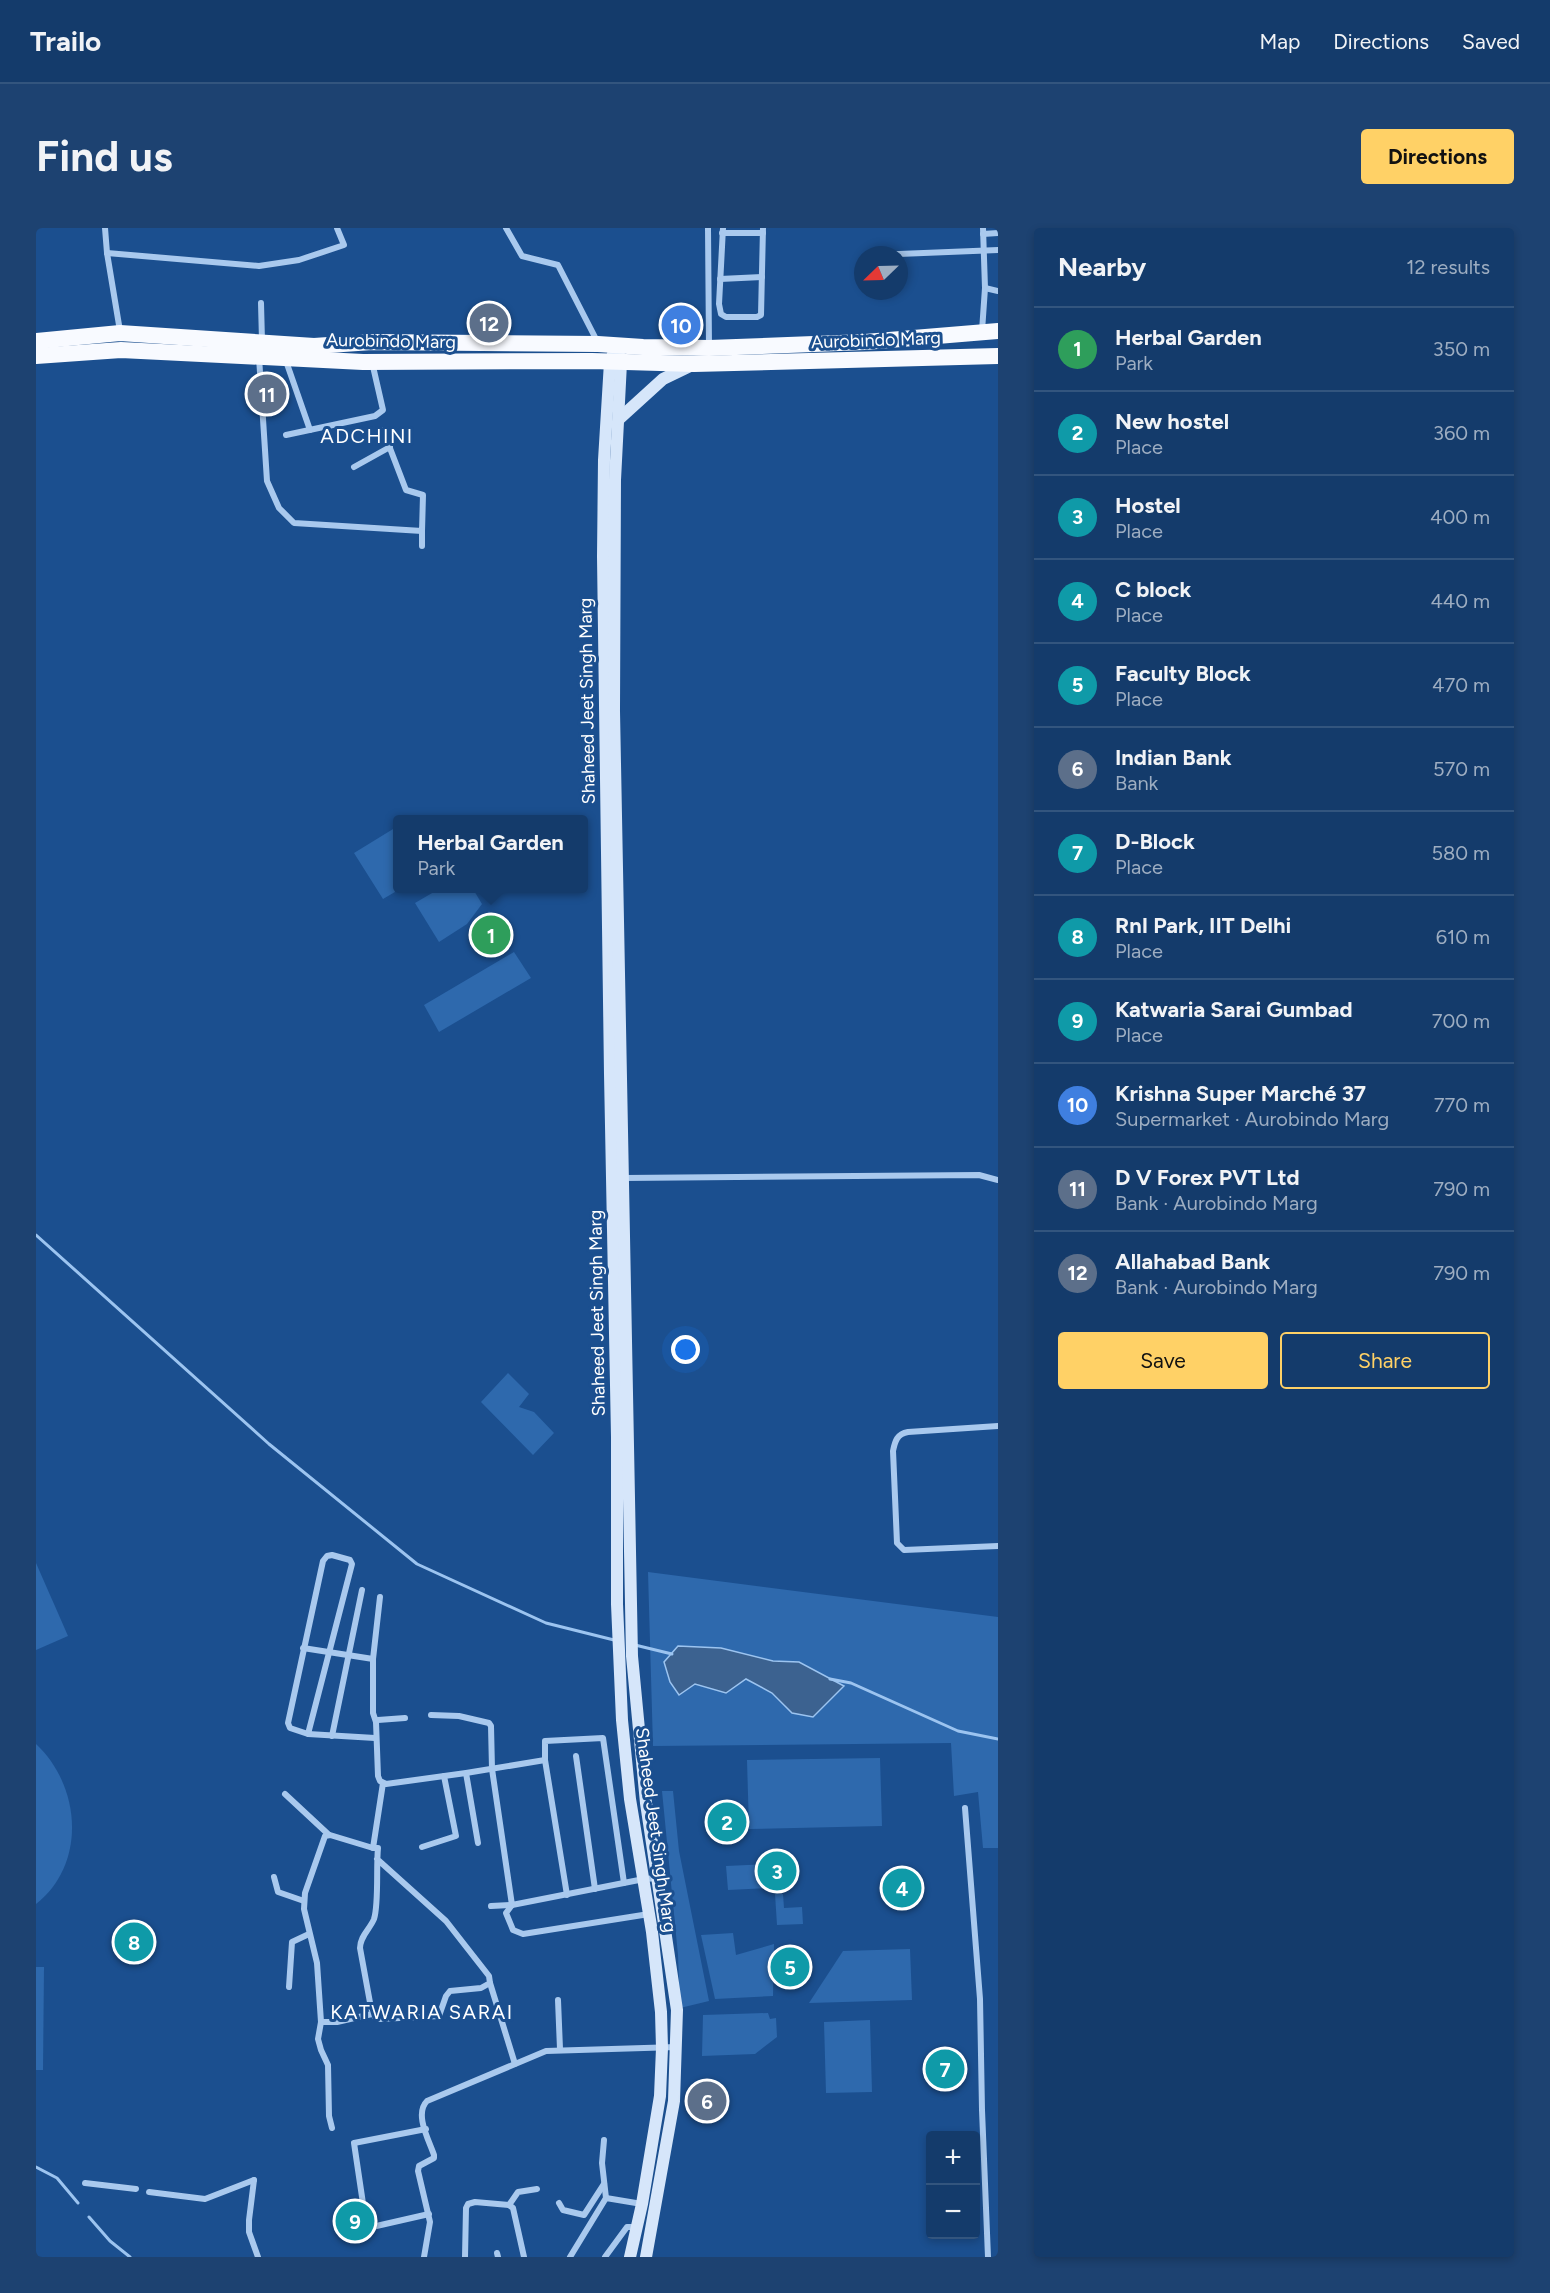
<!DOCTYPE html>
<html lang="en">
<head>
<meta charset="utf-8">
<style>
	body { margin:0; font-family:Figtree,sans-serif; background:#1d4271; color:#f1f3f6 }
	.controls { position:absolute; right:18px; bottom:18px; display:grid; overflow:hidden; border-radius:6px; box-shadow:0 3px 9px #0003 }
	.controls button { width:54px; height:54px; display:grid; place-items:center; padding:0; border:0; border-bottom:2px solid #33557e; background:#143b6b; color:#f1f3f6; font:30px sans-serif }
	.compass { position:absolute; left:818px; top:18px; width:54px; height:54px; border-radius:50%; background:#143b6b; box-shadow:0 3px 9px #0003; rotate:247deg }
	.you { position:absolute; left:650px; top:1122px; width:21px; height:21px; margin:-15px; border:4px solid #fff; border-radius:50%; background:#1a73e8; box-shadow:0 0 0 9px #1a73e833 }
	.badge { display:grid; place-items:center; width:39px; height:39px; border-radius:50%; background:#ffd166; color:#fff; font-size:20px; font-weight:700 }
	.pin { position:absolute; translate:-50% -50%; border:3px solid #fff; box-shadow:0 2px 6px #0006 }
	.popup { position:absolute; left:357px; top:587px; width:195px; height:78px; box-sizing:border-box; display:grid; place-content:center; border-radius:6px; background:#143b6b; filter:drop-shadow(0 2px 4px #0005); font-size:20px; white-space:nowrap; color:#9dadc1 }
	.popup b { font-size:22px; color:#f1f3f6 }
	.popup::after { content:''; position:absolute; left:50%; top:100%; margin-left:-12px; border:12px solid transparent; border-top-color:#143b6b }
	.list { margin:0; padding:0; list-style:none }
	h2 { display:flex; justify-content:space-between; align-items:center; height:78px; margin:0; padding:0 24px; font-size:26px }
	h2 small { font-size:20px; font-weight:400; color:#9dadc1 }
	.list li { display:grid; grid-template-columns:39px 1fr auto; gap:18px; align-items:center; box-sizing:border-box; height:84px; padding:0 24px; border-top:2px solid #33557e }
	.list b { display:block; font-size:22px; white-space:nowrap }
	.list p { margin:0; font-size:20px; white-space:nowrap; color:#9dadc1 }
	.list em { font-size:20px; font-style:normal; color:#9dadc1 }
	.actions { display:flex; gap:12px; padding:18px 24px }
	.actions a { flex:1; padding:14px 0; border:2px solid #ffd166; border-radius:6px; text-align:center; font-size:21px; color:#ffd166 }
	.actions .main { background:#ffd166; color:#111 }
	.map { position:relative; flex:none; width:962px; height:2029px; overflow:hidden; border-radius:6px }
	header { display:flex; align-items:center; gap:36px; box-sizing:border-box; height:84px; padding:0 30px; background:#143b6b; border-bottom:2px solid #33557e }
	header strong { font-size:28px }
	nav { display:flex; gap:33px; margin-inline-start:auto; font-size:21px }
	.intro { display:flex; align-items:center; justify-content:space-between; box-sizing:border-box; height:144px; padding:0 36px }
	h1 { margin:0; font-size:42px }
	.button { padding:15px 27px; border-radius:6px; background:#ffd166; color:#111; font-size:21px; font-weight:700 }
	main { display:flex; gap:36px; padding:0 36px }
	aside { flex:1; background:#143b6b; border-radius:6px; box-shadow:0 3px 9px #0003 }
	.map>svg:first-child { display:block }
	.green { fill:#2e69ad }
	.water { fill:#3c6290; stroke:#9cc4f0; stroke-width:1.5 }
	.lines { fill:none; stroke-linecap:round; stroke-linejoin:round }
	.stream { stroke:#9cc4f0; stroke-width:3 }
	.minor { stroke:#a9c9ee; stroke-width:6 }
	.secondary { stroke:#d6e6fa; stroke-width:12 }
	.trunk { stroke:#f8faff; stroke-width:16 }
	.labels { text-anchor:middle; stroke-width:6; stroke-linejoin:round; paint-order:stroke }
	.street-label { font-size:18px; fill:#fff; stroke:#1b4f8f }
	.neighbourhood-label { font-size:20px; letter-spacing:1.5px; fill:#fff; stroke:#1b4f8f }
</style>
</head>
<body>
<header>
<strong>Trailo</strong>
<nav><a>Map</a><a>Directions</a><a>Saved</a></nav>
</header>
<div class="intro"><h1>Find us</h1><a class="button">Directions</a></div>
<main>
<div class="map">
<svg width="962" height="2029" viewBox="0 0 962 2029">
	<rect width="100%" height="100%" fill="#1b4f8f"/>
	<g class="green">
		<path d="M 362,598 L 362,660 L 364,661 L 347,671 L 318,625 Z"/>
		<path d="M 437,661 L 446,676 L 431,696 L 403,714 L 379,675 L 403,661 Z"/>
		<path d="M 453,683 L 471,711 L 452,724 L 439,703 Z"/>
		<path d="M 478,724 L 495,750 L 403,804 L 388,777 Z"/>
		<path d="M 472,1145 L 493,1166 L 483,1179 L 498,1184 L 518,1205 L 497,1227 L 445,1174 Z"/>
		<path d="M 0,1335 L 32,1408 L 0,1422 Z"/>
		<path d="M 612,1344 L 962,1389 L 962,1620 L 947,1620 L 942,1564 L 918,1568 L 915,1515 L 617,1518 Z"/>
		<path d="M 0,1516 C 45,1558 51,1636 0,1676 Z"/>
		<path d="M 844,1530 L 846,1598 L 713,1601 L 711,1532 Z"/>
		<path d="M 626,1563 L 637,1563 L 643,1623 L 673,1773 L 644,1780 L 642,1727 Z"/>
		<path d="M 732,1636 L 734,1660 L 692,1662 L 690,1638 Z"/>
		<path d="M 739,1666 L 747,1666 L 748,1680 L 766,1679 L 767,1696 L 741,1697 Z"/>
		<path d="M 697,1705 L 700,1727 L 738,1716 L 737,1768 L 679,1771 L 665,1707 Z"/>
		<path d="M 874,1721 L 876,1772 L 773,1775 L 807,1723 Z"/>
		<path d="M 0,1739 L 8,1739 L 7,1842 L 0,1842 Z"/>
		<path d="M 732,1785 L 734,1791 L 740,1790 L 741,1809 L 719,1826 L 666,1828 L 667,1787 Z"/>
		<path d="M 834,1792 L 836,1864 L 790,1865 L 788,1794 Z"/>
	</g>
	<path class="water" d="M 642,1418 L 685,1420 L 737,1433 L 763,1434 L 808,1458 L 777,1489 L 756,1485 L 736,1465 L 710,1451 L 690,1465 L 659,1456 L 643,1467 L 634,1454 L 628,1434 Z"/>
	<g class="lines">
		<g class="stream">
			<path d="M 0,1007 L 233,1216 L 381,1336 L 510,1395 L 578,1412"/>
			<path d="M 599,1417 L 636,1426"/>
			<path d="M 794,1451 L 815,1455 L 922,1503 L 962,1511"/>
			<path d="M 0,1939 L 21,1950 L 42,1975"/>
			<path d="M 53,1989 L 74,2013 L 94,2029"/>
		</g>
		<g class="minor">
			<path d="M 69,0 L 71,25 L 84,103"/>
			<path d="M 470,0 L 486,28 L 522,37 L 562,115"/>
			<path d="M 672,0 L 673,119"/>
			<path d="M 687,0 L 683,76 L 685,86 L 690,89 L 721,89 L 725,87 L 727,0"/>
			<path d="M 686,5 L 727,5"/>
			<path d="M 947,6 L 962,5"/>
			<path d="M 71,25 L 223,38 L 263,32 L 308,17 L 301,0"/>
			<path d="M 838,27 L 962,22"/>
			<path d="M 684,51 L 726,49"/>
			<path d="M 949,60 L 962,63"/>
			<path d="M 225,75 L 226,113"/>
			<path d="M 946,103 L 949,60 L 947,0"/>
			<path d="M 223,129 L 231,253 L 243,280 L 258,295 L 386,303 L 387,267 L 370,262 L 347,202"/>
			<path d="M 250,133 L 274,202"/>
			<path d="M 250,207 L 339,188 L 347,182 L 336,134"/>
			<path d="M 318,239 L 354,219"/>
			<path d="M 386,318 L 386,303"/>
			<path d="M 588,950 L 943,947 L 962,952"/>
			<path d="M 962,1198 L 872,1204 C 861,1206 859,1213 857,1223 L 861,1315 L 868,1322 L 962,1318"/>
			<path d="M 267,1420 L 337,1431"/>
			<path d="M 395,1487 L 423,1488 L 453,1495 L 455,1498 L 456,1541 L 476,1677 L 608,1651 L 622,1650"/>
			<path d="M 369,1490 L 342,1492 L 340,1494 L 342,1548 L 344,1553 L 350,1556 L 430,1545 L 509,1532"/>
			<path d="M 340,1494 L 337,1485 L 337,1431 L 344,1369"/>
			<path d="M 272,1506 L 316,1336 L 314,1332 L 296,1327 L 291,1328 L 287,1333 L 252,1495 L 254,1500 L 272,1506 L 339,1510"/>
			<path d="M 296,1508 L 326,1362"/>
			<path d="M 540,1528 L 559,1661"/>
			<path d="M 430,1545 L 442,1615"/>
			<path d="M 249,1566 L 292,1606"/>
			<path d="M 929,1580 L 944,1771 L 946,1882 L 952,2029"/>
			<path d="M 386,1619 L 420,1608 L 408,1548"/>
			<path d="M 337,1620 L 347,1555"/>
			<path d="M 238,1649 L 242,1664 L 268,1673"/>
			<path d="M 531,1667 L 509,1532 L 509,1513 L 567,1510 L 588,1655"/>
			<path d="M 476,1677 L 470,1685 L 477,1702 L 487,1706 L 613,1686"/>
			<path d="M 455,1678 L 476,1677"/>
			<path d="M 454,1755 L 479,1836"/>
			<path d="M 253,1759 L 256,1714 L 273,1706"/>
			<path d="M 522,1772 L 524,1821"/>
			<path d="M 285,1794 L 301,1794 L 336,1786"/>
			<path d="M 296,1900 L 293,1888 L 292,1837 L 285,1822 L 282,1811 L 285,1794 L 281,1735 L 268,1681 L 269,1665 L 289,1608 L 294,1607 L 337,1620 L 342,1620 C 340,1638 343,1676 338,1691 C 334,1701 324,1708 324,1720 L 335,1780 L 339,1789 L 344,1791 L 403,1788 L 410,1768 L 414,1763 L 445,1760 L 454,1755 L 453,1748 L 410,1693 L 341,1631"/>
			<path d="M 390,1901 L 318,1915 L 329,1989 L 336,1999 L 393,1986"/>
			<path d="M 568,1912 L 566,1935 L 570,1970"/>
			<path d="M 218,1952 L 213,1992 L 213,2004 L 222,2029"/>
			<path d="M 49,1955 L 100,1961"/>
			<path d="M 113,1964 L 169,1971 L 218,1952"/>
			<path d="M 523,1975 L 527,1982 L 548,1987 L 568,1956"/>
			<path d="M 473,1977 L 482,1964 L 501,1961"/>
			<path d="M 461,2025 L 462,2029"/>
			<path d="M 388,2029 L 394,1994 L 382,1943 L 383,1938 L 398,1930 L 398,1927 C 393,1912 378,1886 391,1873 L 510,1823 L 641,1819"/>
			<path d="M 429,2029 L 430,1980 L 432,1976 L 439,1974 L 473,1977 L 477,1980 L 488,2029"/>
			<path d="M 534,2029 L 570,1970 L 606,1976"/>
			<path d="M 569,2029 L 591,1999 L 601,1999"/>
		</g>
		<g class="secondary">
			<path d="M 577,126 L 574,134 L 568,232 L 567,329 L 574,846 L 581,1209 L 581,1376 L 586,1492 L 594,1571 L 616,1704 L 625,1784 L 626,1820 L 624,1868 L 606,1976 L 594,2029"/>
			<path d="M 583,127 L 585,135 L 579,252 L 578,483 L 596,1428 L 610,1575 L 641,1782 L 638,1873 L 610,2029"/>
			<path d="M 583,191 L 627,151 L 656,137"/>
		</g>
		<g class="trunk">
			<path d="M 0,113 L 84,105 L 278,118 L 336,114 L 562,116 L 607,119 L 673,120 L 829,114 L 962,103"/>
			<path d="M 0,128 L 85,122 L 327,134 L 556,133 L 658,136 L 962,128"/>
		</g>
	</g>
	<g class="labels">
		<g class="street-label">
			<text transform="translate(840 112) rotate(-2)" y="6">Aurobindo Marg</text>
			<text transform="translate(355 113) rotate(1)" y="6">Aurobindo Marg</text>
			<text transform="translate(551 473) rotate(-91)" y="6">Shaheed Jeet Singh Marg</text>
			<text transform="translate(561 1085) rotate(-91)" y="6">Shaheed Jeet Singh Marg</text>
			<text transform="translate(620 1602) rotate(82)" y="6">Shaheed Jeet Singh Marg</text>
		</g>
		<g class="neighbourhood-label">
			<text x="331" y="215">ADCHINI</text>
			<text x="386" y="1791">KATWARIA SARAI</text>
		</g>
	</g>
</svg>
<div class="controls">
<button>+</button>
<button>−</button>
</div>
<svg class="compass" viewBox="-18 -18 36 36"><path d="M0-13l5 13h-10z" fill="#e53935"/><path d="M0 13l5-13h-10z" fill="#9dadc1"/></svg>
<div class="you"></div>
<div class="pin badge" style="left:455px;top:707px;background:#2e9e5b">1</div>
<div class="popup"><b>Herbal Garden</b>Park</div>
<div class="pin badge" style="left:691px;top:1594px;background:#0f9aa8">2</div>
<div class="pin badge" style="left:741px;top:1643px;background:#0f9aa8">3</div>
<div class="pin badge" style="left:866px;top:1660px;background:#0f9aa8">4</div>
<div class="pin badge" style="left:754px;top:1739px;background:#0f9aa8">5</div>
<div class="pin badge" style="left:671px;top:1873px;background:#5c6f8a">6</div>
<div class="pin badge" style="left:909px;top:1841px;background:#0f9aa8">7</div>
<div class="pin badge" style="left:98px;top:1714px;background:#0f9aa8">8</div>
<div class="pin badge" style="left:319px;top:1993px;background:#0f9aa8">9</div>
<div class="pin badge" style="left:645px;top:97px;background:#3f7fe0">10</div>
<div class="pin badge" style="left:231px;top:166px;background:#5c6f8a">11</div>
<div class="pin badge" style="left:453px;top:95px;background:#5c6f8a">12</div>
</div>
<aside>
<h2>Nearby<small>12 results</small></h2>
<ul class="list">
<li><span class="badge" style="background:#2e9e5b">1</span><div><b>Herbal Garden</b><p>Park</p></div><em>350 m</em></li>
<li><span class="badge" style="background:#0f9aa8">2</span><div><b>New hostel</b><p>Place</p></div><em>360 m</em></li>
<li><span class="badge" style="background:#0f9aa8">3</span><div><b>Hostel</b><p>Place</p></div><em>400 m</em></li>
<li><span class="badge" style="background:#0f9aa8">4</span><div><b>C block</b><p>Place</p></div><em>440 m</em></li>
<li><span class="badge" style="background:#0f9aa8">5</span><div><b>Faculty Block</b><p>Place</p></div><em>470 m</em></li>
<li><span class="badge" style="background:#5c6f8a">6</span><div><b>Indian Bank</b><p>Bank</p></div><em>570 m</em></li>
<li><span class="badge" style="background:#0f9aa8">7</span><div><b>D-Block</b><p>Place</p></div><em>580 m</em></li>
<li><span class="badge" style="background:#0f9aa8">8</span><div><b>RnI Park, IIT Delhi</b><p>Place</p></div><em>610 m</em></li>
<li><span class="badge" style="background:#0f9aa8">9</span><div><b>Katwaria Sarai Gumbad</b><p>Place</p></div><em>700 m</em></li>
<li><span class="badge" style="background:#3f7fe0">10</span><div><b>Krishna Super Marché 37</b><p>Supermarket · Aurobindo Marg</p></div><em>770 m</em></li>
<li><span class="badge" style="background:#5c6f8a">11</span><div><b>D V Forex PVT Ltd</b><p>Bank · Aurobindo Marg</p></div><em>790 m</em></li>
<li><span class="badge" style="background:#5c6f8a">12</span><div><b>Allahabad Bank</b><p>Bank · Aurobindo Marg</p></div><em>790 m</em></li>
</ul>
<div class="actions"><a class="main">Save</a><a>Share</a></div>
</aside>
</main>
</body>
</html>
